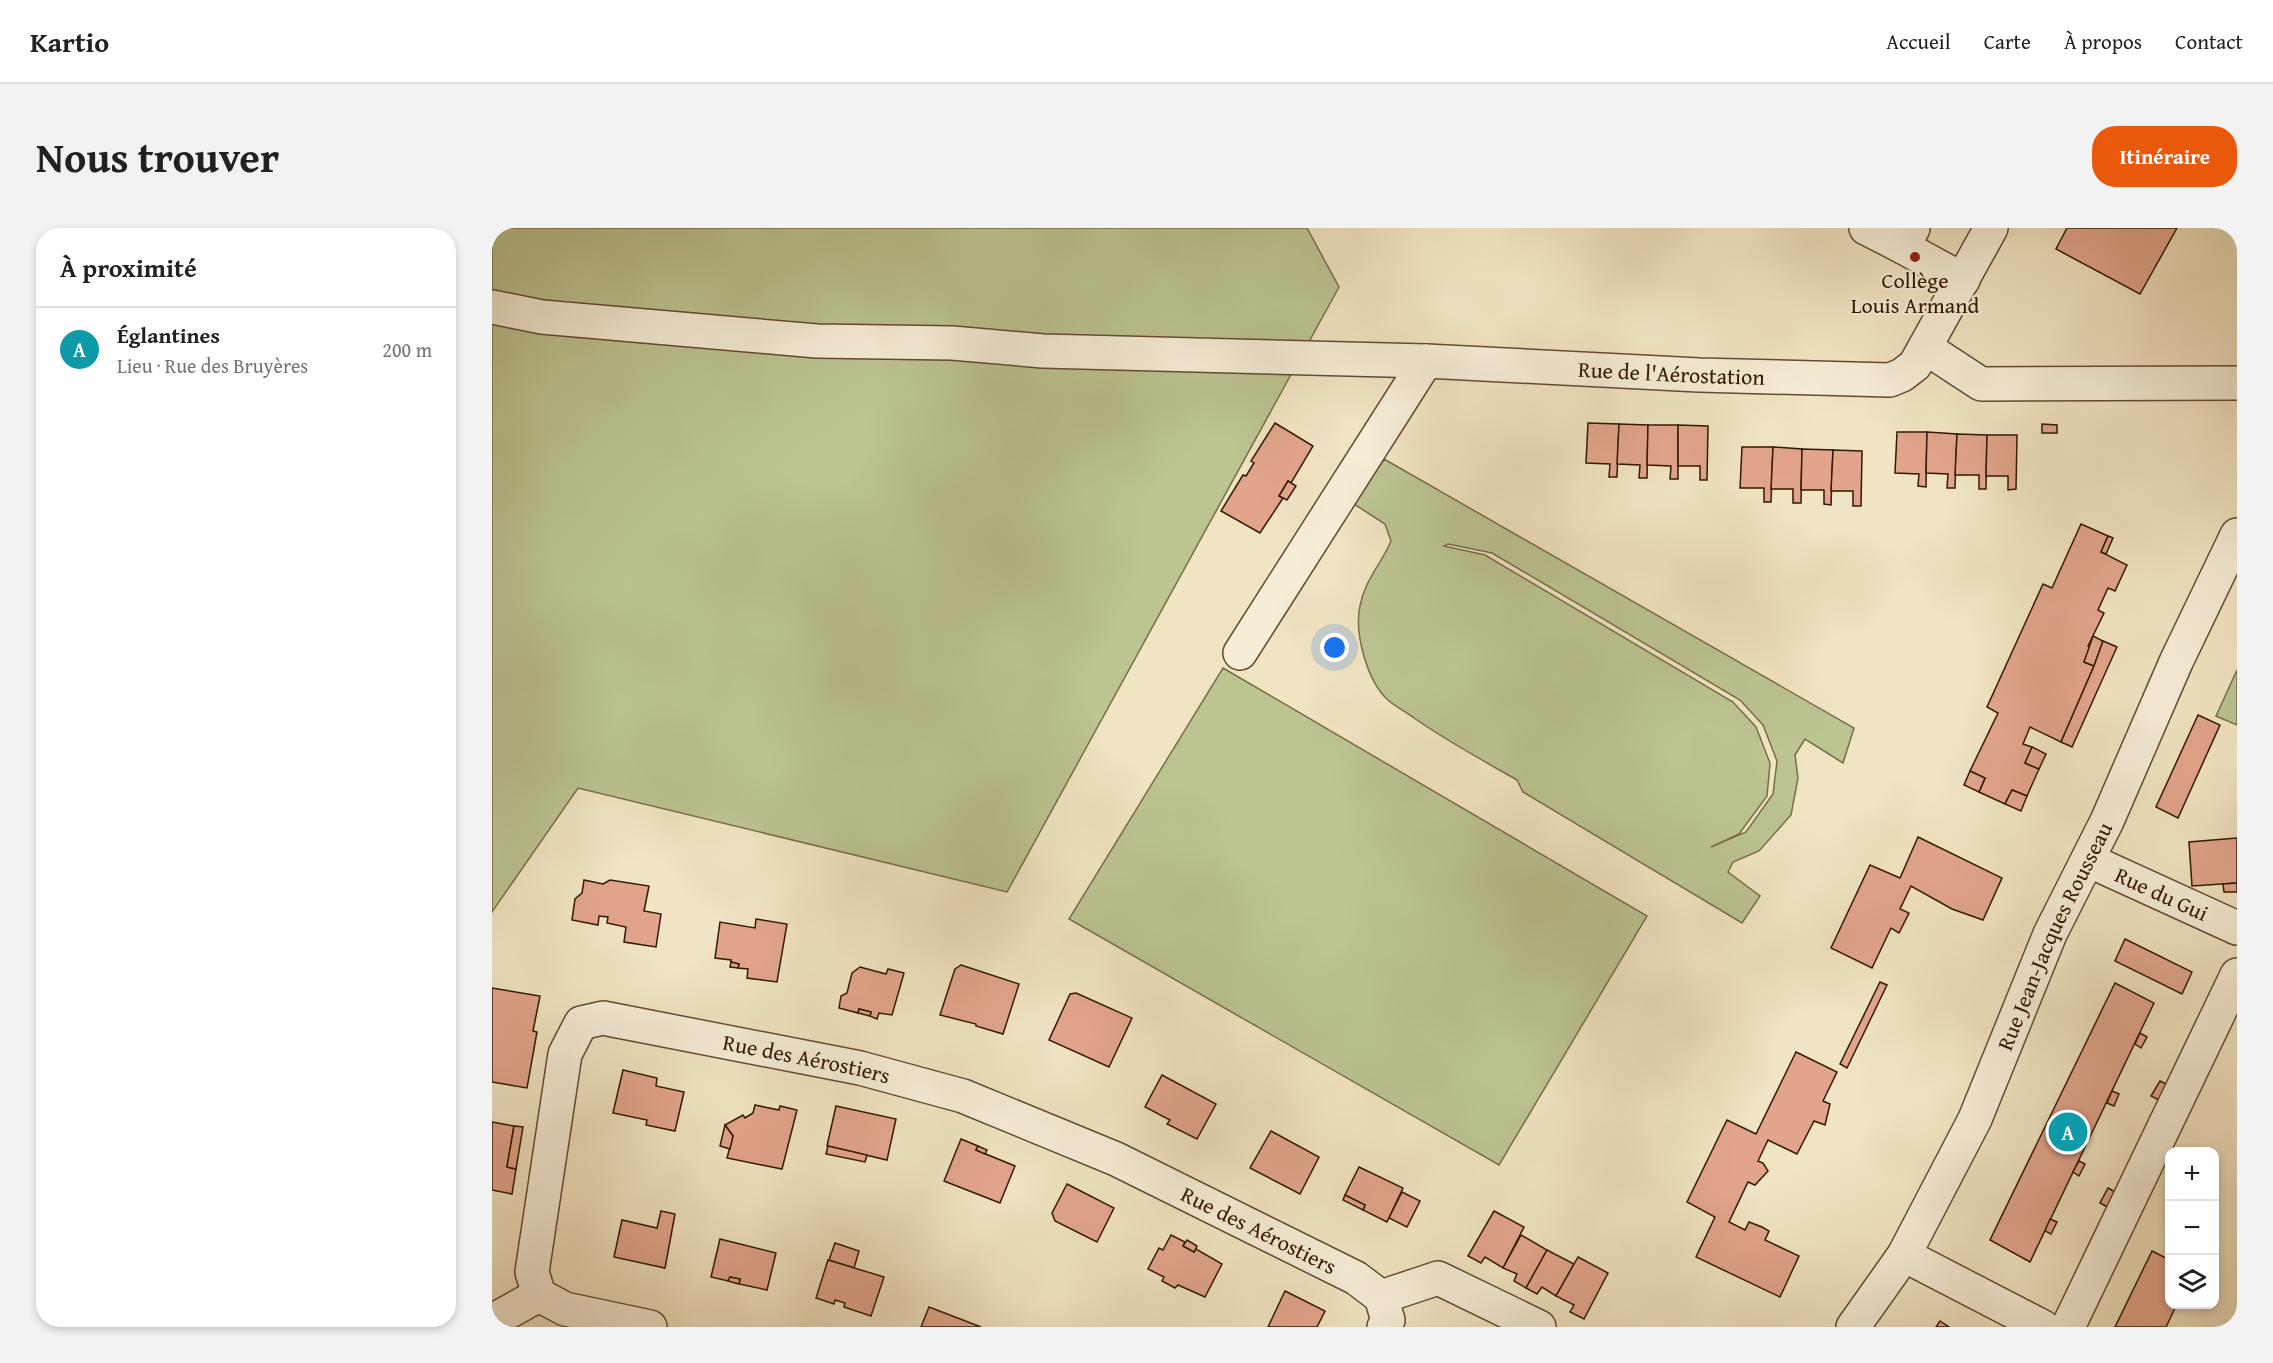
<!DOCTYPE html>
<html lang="fr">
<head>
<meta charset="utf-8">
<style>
	body { margin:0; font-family:"Gentium Book Plus",serif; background:#f2f2f2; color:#202124 }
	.controls { position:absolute; right:18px; bottom:18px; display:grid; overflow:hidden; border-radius:12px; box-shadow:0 3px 9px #0003 }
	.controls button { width:54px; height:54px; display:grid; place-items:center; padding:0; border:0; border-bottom:2px solid #e0e0e0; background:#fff; color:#202124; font:30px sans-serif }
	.you { position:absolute; left:843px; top:420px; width:21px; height:21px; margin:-15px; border:4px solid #fff; border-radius:50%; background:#1a73e8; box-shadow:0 0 0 9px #1a73e833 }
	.badge { display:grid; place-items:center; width:39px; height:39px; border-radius:50%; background:#ea580c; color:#fff; font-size:20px; font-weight:700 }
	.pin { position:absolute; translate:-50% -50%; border:3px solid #fff; box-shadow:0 2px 6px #0006 }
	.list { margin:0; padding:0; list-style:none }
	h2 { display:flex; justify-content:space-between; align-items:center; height:78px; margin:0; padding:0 24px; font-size:26px }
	h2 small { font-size:20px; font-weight:400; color:#757577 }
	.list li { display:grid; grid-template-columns:39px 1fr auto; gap:18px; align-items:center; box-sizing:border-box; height:84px; padding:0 24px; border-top:2px solid #e0e0e0 }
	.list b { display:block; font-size:22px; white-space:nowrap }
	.list p { margin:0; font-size:20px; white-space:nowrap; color:#757577 }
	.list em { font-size:20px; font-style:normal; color:#757577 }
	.icon { flex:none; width:33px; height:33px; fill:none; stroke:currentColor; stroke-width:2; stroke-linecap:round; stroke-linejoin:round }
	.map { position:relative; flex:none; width:1745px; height:1099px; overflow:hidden; border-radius:24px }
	header { display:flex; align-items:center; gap:36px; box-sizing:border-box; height:84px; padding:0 30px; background:#fff; border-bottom:2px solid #e0e0e0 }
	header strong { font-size:28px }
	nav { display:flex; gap:33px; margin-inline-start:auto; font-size:21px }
	.intro { display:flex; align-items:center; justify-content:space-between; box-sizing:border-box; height:144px; padding:0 36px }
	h1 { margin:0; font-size:42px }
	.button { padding:15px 27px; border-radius:24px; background:#ea580c; color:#fff; font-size:21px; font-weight:700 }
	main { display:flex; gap:36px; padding:0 36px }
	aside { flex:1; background:#fff; border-radius:24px; box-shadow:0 3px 9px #0003 }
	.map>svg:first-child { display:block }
	.green { fill:#bcc492; stroke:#776e49; stroke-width:1.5; fill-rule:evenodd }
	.building { fill:#e2a58c; stroke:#321800; stroke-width:1.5 }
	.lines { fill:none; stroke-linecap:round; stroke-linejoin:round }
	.minor-casing { stroke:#624b30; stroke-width:36 }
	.minor { stroke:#f6edd7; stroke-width:33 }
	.poi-dot { fill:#8f2418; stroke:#f6edd7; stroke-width:2 }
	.labels { text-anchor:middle; stroke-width:4.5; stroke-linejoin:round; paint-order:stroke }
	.poi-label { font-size:22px; fill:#321800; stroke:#f6edd7 }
	.street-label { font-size:22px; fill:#321800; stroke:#f6edd7 }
</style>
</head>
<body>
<header>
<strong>Kartio</strong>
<nav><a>Accueil</a><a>Carte</a><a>À propos</a><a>Contact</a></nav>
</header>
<div class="intro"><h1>Nous trouver</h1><a class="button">Itinéraire</a></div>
<main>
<aside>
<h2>À proximité<small></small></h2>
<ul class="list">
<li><span class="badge" style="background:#0f9aa8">A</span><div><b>Églantines</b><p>Lieu · Rue des Bruyères</p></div><em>200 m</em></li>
</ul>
</aside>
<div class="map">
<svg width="1745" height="1099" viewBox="0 0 1745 1099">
	<rect width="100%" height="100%" fill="#f1e4c2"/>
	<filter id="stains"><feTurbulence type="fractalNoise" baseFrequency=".00333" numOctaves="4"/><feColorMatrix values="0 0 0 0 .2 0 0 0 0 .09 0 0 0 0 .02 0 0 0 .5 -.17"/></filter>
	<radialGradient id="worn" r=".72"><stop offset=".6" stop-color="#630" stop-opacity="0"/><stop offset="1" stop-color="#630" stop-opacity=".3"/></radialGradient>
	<g class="green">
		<path d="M 0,0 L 815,0 L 847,59 L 515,664 L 86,560 L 0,684 Z"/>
		<path d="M 892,231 L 1362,500 L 1351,535 L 1313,511 L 1303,527 L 1306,550 L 1299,587 L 1267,623 L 1241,634 L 1236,644 L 1268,668 L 1250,695 L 1031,564 L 1025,552 C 990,532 955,513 922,490 C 914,484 904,479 896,472 C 875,453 862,405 868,378 C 873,351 889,337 899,313 L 893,296 L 862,276 ZM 956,316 L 1000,325 L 1248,472 L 1271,497 L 1285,533 L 1281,566 L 1254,604 L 1219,619 L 1247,606 L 1275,568 L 1278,535 L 1264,499 L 1241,474 L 993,327 L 952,318 Z"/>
		<path d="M 731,440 L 1155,688 L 1007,937 L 577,691 Z"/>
		<path d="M 1745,442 L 1745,497 L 1724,488 Z"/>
	</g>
	<g class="building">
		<path d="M 1575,0 L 1685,0 L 1648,66 L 1564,21 Z"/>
		<path d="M 783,195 L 821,218 L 799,255 L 796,253 L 787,268 L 791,270 L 768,305 L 729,283 L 751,247 L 754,248 L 762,235 L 759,233 Z"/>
		<path d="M 1096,195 L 1127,196 L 1125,249 L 1117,249 L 1118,236 L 1094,235 Z"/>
		<path d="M 1127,196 L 1156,197 L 1155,250 L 1147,250 L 1148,237 L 1125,236 Z"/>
		<path d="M 1550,196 L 1565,197 L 1565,205 L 1550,205 Z"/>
		<path d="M 1156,197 L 1186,197 L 1186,251 L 1178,251 L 1179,238 L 1155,237 Z"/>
		<path d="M 1186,197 L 1216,198 L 1215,252 L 1208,252 L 1208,238 L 1186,238 Z"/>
		<path d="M 1405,204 L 1435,204 L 1434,259 L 1426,258 L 1427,246 L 1403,245 Z"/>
		<path d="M 1435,204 L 1465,206 L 1463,260 L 1455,260 L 1456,246 L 1434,245 Z"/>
		<path d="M 1465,206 L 1495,207 L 1494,261 L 1487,261 L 1487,247 L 1463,247 Z"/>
		<path d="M 1495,207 L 1525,207 L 1524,261 L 1516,262 L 1516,248 L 1494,248 Z"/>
		<path d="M 1250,219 L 1281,219 L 1279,274 L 1272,274 L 1272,260 L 1248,260 Z"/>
		<path d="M 1281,219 L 1310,221 L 1309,275 L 1301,275 L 1301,261 L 1279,261 Z"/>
		<path d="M 1310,221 L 1341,222 L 1339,277 L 1332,276 L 1332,262 L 1309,262 Z"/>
		<path d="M 1341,222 L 1370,223 L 1369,278 L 1361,278 L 1361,263 L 1339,263 Z"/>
		<path d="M 796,253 L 804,258 L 795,272 L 787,268 Z"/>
		<path d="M 1589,296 L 1616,308 L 1609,324 L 1635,337 L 1623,363 L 1616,360 L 1606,382 L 1612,385 L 1596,418 L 1598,420 L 1592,434 L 1602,438 L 1569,514 L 1538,499 L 1531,516 L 1540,519 L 1533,535 L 1547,541 L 1535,568 L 1520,562 L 1513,576 L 1487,564 L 1493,550 L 1478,543 L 1506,485 L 1495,479 L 1551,356 L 1560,360 Z"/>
		<path d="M 1616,308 L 1621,310 L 1614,326 L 1609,324 Z"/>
		<path d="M 1601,408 L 1611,413 L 1602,438 L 1592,434 Z"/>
		<path d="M 1611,413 L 1625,419 L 1580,519 L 1569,514 L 1602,438 Z"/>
		<path d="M 1706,487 L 1728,497 L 1686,590 L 1664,579 Z"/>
		<path d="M 1540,519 L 1554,526 L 1547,541 L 1533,535 Z"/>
		<path d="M 1478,543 L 1493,550 L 1487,564 L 1472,557 Z"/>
		<path d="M 1520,562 L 1535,568 L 1529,583 L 1513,576 Z"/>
		<path d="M 1426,609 L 1510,650 L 1491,692 L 1460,681 L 1419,658 L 1408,681 L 1417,685 L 1407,705 L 1399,700 L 1380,740 L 1339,720 L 1378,637 L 1408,650 Z"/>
		<path d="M 1745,610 L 1745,655 L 1700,658 L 1697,614 Z"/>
		<path d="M 92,652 L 111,656 L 118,652 L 157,658 L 152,683 L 169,686 L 164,719 L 132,714 L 134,699 L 115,695 L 116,689 L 107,688 L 106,697 L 80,692 L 83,671 L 90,665 Z"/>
		<path d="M 1745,655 L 1745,664 L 1732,664 L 1731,656 Z"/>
		<path d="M 264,691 L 295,696 L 285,754 L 255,750 L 256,741 L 246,740 L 247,736 L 239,734 L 239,732 L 223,730 L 228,694 L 263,700 Z"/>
		<path d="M 1633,711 L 1700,744 L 1690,766 L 1623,733 Z"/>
		<path d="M 239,734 L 247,736 L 246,740 L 238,739 Z"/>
		<path d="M 469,737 L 527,756 L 511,806 L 484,798 L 484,796 L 448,787 L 463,741 Z"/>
		<path d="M 368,739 L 394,746 L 396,741 L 412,745 L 400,787 L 387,785 L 385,791 L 378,788 L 379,784 L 367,781 L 366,785 L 347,780 L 349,768 L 355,765 L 360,745 Z"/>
		<path d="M 1388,754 L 1395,757 L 1355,840 L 1348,836 Z"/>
		<path d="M 1623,755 L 1662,775 L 1538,1034 L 1498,1012 Z"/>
		<path d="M 0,760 L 48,768 L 41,803 L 45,804 L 35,860 L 0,854 Z"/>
		<path d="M 584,765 L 640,790 L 617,839 L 557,812 L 578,766 Z"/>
		<path d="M 367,781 L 379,784 L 378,788 L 366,785 Z"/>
		<path d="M 1648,805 L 1655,809 L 1649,820 L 1643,816 Z"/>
		<path d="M 1304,824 L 1345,844 L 1331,873 L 1338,876 L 1333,897 L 1322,893 L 1305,926 L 1276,912 L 1266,933 L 1271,935 L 1276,943 L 1263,957 L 1256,954 L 1237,994 L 1253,1002 L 1257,994 L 1270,999 L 1277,1003 L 1273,1012 L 1307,1028 L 1288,1069 L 1204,1029 L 1223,989 L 1195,974 L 1235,892 L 1264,906 Z"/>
		<path d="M 131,842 L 165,850 L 164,858 L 192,864 L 183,903 L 154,897 L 155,892 L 121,885 Z"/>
		<path d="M 670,847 L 724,876 L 705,911 L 675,896 L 678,892 L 653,879 Z"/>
		<path d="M 1668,853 L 1678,858 L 1671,874 L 1659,868 Z"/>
		<path d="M 1620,863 L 1627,866 L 1622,878 L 1615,875 Z"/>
		<path d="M 263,877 L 287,882 L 288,878 L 305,882 L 290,941 L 235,930 L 241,908 L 233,897 L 251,887 L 253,890 L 261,885 Z"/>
		<path d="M 344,878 L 404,891 L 395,932 L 335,918 Z"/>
		<path d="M 0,894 L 22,898 L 15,939 L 24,941 L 20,966 L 0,962 Z"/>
		<path d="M 233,897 L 241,908 L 238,921 L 228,918 Z"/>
		<path d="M 22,898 L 31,899 L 24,941 L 15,939 Z"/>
		<path d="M 779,903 L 827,929 L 808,966 L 758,940 Z"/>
		<path d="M 469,911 L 486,918 L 484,922 L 523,938 L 508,975 L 452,953 Z"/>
		<path d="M 336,918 L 375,927 L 373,934 L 334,926 Z"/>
		<path d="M 486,918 L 495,922 L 493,926 L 484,922 Z"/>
		<path d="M 1587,933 L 1593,936 L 1587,948 L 1581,944 Z"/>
		<path d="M 867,939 L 911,960 L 895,994 L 871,982 L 873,977 L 853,967 Z"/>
		<path d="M 575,956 L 622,980 L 605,1014 L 563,993 L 560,985 Z"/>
		<path d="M 1616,960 L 1627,966 L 1619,981 L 1608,975 Z"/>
		<path d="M 910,964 L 928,973 L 915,999 L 897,990 Z"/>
		<path d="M 853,967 L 873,977 L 871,982 L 851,972 Z"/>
		<path d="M 169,983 L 183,986 L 173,1040 L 122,1029 L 130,992 L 165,1000 Z"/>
		<path d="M 1002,983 L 1032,999 L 1011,1040 L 993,1029 L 989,1035 L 976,1028 Z"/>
		<path d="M 1558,991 L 1565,994 L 1559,1006 L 1553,1003 Z"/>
		<path d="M 679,1007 L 693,1014 L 691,1018 L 702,1024 L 704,1021 L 730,1036 L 713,1069 L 686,1057 L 683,1060 L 670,1053 L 672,1049 L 656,1041 L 667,1020 L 671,1022 Z"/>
		<path d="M 1029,1007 L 1055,1022 L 1034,1060 L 1022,1053 L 1025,1046 L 1011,1040 Z"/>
		<path d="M 228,1011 L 284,1025 L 275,1062 L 247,1056 L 248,1051 L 238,1049 L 236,1053 L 219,1049 Z"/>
		<path d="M 695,1012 L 705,1018 L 702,1024 L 691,1018 Z"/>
		<path d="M 343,1015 L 367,1023 L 362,1040 L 337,1032 Z"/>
		<path d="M 1055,1022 L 1082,1036 L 1064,1068 L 1050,1059 L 1045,1066 L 1034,1060 Z"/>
		<path d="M 1660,1023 L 1678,1032 L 1678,1076 L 1685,1076 L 1674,1099 L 1623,1099 Z"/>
		<path d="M 1086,1029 L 1116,1045 L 1092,1091 L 1078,1084 L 1082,1077 L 1064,1068 Z"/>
		<path d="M 336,1032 L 392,1049 L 379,1088 L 352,1079 L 353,1075 L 343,1072 L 342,1076 L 324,1070 Z"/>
		<path d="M 238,1049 L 248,1051 L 247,1056 L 236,1053 Z"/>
		<path d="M 793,1063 L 833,1083 L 825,1099 L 776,1099 Z"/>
		<path d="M 437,1079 L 489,1099 L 429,1099 Z"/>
		<path d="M 1448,1093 L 1457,1099 L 1444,1099 Z"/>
	</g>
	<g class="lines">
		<g class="minor-casing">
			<g id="minor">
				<path d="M 1374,0 L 1411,19 L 1421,0"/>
				<path d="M 1411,19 L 1471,52"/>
				<path d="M 0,79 L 50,89 L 325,113 L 460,115 L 551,123 L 934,133"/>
				<path d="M 1434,120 L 1489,156 L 1745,155"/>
				<path id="s1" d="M 748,425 L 934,133 L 1207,147 L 1398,152 L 1410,147 L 1423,137 L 1499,0"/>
				<path id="s2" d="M 1596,632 L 1745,700"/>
				<path d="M 1412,1027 L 1551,1099"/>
				<path d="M 889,1069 L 946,1050 L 1047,1099"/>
				<path d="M 0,1093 L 47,1067"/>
				<path id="s3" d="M 158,1099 L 73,1081 L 47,1067 L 40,1044 L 73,826 L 89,795 L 111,790 L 368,840 L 471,868 L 624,931 L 864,1050 L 889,1069 L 896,1092 L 892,1099"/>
				<path id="s4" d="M 1361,1099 L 1412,1027 L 1483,891 L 1558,706 L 1615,593 L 1684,434 L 1745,307"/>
				<path d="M 1576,1099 L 1745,747"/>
			</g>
		</g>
		<use href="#minor" class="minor"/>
	</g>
	<circle class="poi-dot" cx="1423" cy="29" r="6"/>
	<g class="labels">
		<g class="poi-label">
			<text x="1423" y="60">Collège<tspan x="1423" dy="25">Louis Armand</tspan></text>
		</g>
		<g class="street-label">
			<text dy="8" stroke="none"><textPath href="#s1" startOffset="592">Rue de l'Aérostation</textPath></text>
			<text dy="8" stroke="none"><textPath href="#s2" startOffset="81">Rue du Gui</textPath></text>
			<text dy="8" stroke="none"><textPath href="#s4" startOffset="441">Rue Jean-Jacques Rousseau</textPath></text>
			<text dy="8" stroke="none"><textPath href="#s3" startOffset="626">Rue des Aérostiers</textPath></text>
			<text dy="8" stroke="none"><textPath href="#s3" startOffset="1112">Rue des Aérostiers</textPath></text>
		</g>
	</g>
	<rect width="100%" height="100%" filter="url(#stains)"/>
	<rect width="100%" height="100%" fill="url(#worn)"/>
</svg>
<div class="controls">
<button>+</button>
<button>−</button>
<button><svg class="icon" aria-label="layers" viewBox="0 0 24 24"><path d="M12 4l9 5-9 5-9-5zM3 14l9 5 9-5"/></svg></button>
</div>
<div class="you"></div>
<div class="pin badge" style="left:1576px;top:904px;background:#0f9aa8">A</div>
</div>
</main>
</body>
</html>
